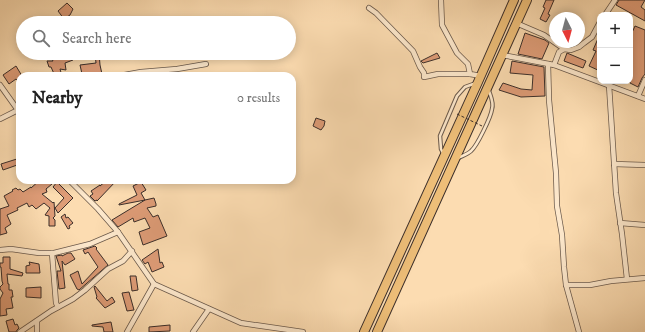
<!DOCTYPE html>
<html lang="en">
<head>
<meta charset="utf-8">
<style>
	body { margin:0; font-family:"IM FELL DW Pica",serif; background:#f6f6f6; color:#222 }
	.controls { position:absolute; right:12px; top:12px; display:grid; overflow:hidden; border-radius:8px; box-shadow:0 2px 10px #0003 }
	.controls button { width:36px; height:36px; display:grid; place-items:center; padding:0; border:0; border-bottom:1px solid #e0e0e0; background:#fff; color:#222; font:20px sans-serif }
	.compass { position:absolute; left:549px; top:12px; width:36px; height:36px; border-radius:50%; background:#fff; box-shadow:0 2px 10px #0003; rotate:174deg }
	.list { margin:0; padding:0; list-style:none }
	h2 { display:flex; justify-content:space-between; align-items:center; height:52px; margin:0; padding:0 16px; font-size:17px }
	h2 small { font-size:13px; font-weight:400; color:#767676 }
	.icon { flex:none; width:22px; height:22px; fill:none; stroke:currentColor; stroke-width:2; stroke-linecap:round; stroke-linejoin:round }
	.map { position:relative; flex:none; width:645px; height:332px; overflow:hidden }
	.search { position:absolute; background:#fff; box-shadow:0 2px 10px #0003; left:16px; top:16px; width:280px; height:44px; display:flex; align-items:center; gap:10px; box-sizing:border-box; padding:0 14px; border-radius:22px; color:#767676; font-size:15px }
	.panel { position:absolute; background:#fff; box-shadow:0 2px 10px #0003; left:16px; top:72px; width:280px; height:112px; border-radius:12px }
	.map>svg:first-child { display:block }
	.building { fill:#de9c77; stroke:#3b2e2a }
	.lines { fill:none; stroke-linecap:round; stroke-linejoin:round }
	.service-casing { stroke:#6b5a4c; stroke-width:4.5 }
	.minor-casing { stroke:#6b5a4c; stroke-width:6 }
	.trunk-casing { stroke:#3b2e2a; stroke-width:10 }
	.service { stroke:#fde8cc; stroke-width:2.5 }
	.minor { stroke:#fde8cc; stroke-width:4.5 }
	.trunk { stroke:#eebe78; stroke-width:8 }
	.path-bridge { stroke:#3b2e2a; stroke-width:1; stroke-dasharray:3 2; stroke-linecap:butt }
</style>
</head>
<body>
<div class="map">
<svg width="645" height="332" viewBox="0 0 645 332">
	<rect width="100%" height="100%" fill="#fcdcb1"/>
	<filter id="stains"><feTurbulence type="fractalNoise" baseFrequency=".005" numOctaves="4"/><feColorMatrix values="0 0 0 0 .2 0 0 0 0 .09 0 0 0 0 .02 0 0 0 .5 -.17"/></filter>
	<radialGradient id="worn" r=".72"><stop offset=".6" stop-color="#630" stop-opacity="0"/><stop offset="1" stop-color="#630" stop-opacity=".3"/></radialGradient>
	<g class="building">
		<path d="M 546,0 L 554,0 L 548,14 L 550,15 L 546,22 L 540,19 L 545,8 L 543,7 Z"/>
		<path d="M 619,0 L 645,0 L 641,7 L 645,10 L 645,21 L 616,5 Z"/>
		<path d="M 67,3 L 73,9 L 70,15 L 64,19 L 58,11 Z"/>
		<path d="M 635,26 L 645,30 L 645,74 L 642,78 L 638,87 L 630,83 L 630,37 Z"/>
		<path d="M 525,33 L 545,40 L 549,43 L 542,59 L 518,54 Z"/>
		<path d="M 600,34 L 600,71 L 589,66 L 596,51 L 593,50 Z"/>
		<path d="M 57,53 L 68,53 L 69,55 L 71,55 L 73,60 L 65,63 L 66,70 L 60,69 L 62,76 L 55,76 L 51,67 L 49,67 L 47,61 L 53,61 L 51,57 Z"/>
		<path d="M 99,53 L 100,65 L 102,74 L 96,74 L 96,73 L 82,74 L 80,65 L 96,63 L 95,54 Z"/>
		<path d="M 437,53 L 440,58 L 423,63 L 421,61 Z"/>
		<path d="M 567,53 L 586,61 L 583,68 L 564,61 Z"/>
		<path d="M 512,61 L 544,67 L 545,96 L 521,97 L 499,90 L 503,83 L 521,89 L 532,90 L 533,75 L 510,73 Z"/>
		<path d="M 16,66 L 22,76 L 20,76 L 20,83 L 16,79 L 9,84 L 3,75 Z"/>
		<path d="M 316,118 L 325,121 L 324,126 L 321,130 L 313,126 Z"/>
		<path d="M 20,158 L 20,164 L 3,170 L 1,164 Z"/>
		<path d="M 40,180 L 51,180 L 52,184 L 46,189 L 47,192 L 42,194 L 53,203 L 54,202 L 55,216 L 53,218 L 55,220 L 55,226 L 49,226 L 49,216 L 45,215 L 50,208 L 44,203 L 36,209 L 32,205 L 29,207 L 27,203 L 17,208 L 18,210 L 7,215 L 11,224 L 5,228 L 7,233 L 0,235 L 0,209 L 9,206 L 4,196 L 13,191 L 12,190 L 16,188 L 18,190 L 20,189 L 23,192 L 31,187 L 31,188 Z"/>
		<path d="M 107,180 L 117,180 L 97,201 L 97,200 L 95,201 L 90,196 L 93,194 L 91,191 L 100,185 L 100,186 Z"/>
		<path d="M 57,182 L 73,198 L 58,213 L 55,208 L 64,198 L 53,187 Z"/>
		<path d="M 141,182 L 146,190 L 141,193 L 145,200 L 154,198 L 156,204 L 156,206 L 147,208 L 153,217 L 158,215 L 167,236 L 143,245 L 139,232 L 150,228 L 145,218 L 134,222 L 133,218 L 118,227 L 112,220 L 145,200 L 119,205 L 119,204 L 137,195 L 133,186 Z"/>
		<path d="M 65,214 L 66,218 L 68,217 L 73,223 L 69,226 L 70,228 L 68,229 L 61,217 Z"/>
		<path d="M 95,246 L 97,248 L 96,249 L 108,265 L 79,290 L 77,289 L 70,275 L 78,271 L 82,284 L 98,267 L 88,252 L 85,254 L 83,250 Z"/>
		<path d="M 158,249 L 160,263 L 162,262 L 164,267 L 152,272 L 148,262 L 145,264 L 142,260 Z"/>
		<path d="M 68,253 L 71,253 L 75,259 L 65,265 L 62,261 L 65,288 L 59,289 L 57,271 L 61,271 L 56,256 L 62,255 L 62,256 Z"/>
		<path d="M 3,257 L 10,257 L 10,269 L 23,273 L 22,276 L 7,274 L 8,284 L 9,284 L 9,290 L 12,290 L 13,297 L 11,297 L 13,308 L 6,309 L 7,315 L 0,316 L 0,299 L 3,293 L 0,289 L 0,287 L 3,284 L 2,281 L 1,267 L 0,267 L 0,263 L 3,263 Z"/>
		<path d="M 29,262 L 39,264 L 40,273 L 26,273 L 26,266 L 30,265 Z"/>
		<path d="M 130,276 L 136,276 L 138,290 L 132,291 Z"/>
		<path d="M 95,286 L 107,301 L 112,297 L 115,302 L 105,308 L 96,298 L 97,297 L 94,287 Z"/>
		<path d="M 41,287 L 41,298 L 26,297 L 26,288 Z"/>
		<path d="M 129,292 L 134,310 L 127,311 L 122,293 Z"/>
		<path d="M 13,319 L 15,325 L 17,324 L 19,328 L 17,330 L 16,332 L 9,332 L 6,321 Z"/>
		<path d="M 111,322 L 113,332 L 104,332 L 103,327 L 92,326 L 92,325 Z"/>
		<path d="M 170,325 L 170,331 L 149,332 L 149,327 Z"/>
	</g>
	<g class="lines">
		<g class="service-casing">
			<g id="service">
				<path d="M 443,153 L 441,149 L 440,136 L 457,96 L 465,87 L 476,83"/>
				<path d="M 458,158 C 462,156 468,154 471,151 C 477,146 491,117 492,109 C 494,103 491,97 489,91"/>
			</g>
		</g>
		<g class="minor-casing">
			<g id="minor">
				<path d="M 441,0 L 442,25 L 457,53 L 468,64 L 470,74 L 481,76"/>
				<path d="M 369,8 L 376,13 L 413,51 L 420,67 L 424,73 L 424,77 L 438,74 L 470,74"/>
				<path d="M 605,15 L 615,0"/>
				<path d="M 516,23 L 544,35 L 564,49"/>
				<path d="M 502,55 L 554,65 L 645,99"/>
				<path d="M 548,64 L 549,100 L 556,173 L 557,206 L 562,235 L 564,267 L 566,285 L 579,332"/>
				<path d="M 554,65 L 559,52 L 564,49 L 571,50 L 579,47 L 584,43 L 592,37 L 600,22"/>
				<path d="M 119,76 L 141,72 L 177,69 L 206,64"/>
				<path d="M 0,85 L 20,113"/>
				<path d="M 609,85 L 616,193 L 622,234 L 627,279"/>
				<path d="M 638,96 L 645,80"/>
				<path d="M 0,119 L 20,109"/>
				<path d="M 614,164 L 645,165"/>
				<path d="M 69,180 L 98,209 L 118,232 L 154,284 L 241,323 L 303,332"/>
				<path d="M 620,223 L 645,225"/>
				<path d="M 0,250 L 11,249 L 39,253 L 54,253 L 90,244 L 118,232"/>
				<path d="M 52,253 L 56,303 L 58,307"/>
				<path d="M 566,285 L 590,285 L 611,281 L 645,278"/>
				<path d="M 37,321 L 37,332"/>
				<path d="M 20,332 L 51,311 L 73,299 L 85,290 L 108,269 L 123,261 L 132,251"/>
				<path d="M 127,332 L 154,284"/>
				<path d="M 193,332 L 209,309"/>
			</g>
		</g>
		<g class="trunk-casing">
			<g id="trunk">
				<path d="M 364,332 L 478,82 L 514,0"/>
				<path d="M 377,332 L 527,0"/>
			</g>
		</g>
		<use href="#service" class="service"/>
		<use href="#minor" class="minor"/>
		<use href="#trunk" class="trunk"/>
		<path class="path-bridge" d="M 457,114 L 482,126"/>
	</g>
	<rect width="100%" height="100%" filter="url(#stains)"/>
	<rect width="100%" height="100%" fill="url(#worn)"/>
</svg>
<div class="controls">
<button>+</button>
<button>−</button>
</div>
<svg class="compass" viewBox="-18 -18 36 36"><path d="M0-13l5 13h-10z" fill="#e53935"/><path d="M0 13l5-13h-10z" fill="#767676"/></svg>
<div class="search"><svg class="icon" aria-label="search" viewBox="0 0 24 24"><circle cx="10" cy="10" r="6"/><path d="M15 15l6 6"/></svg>Search here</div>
<section class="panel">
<h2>Nearby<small>0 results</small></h2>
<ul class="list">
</ul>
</section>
</div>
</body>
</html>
